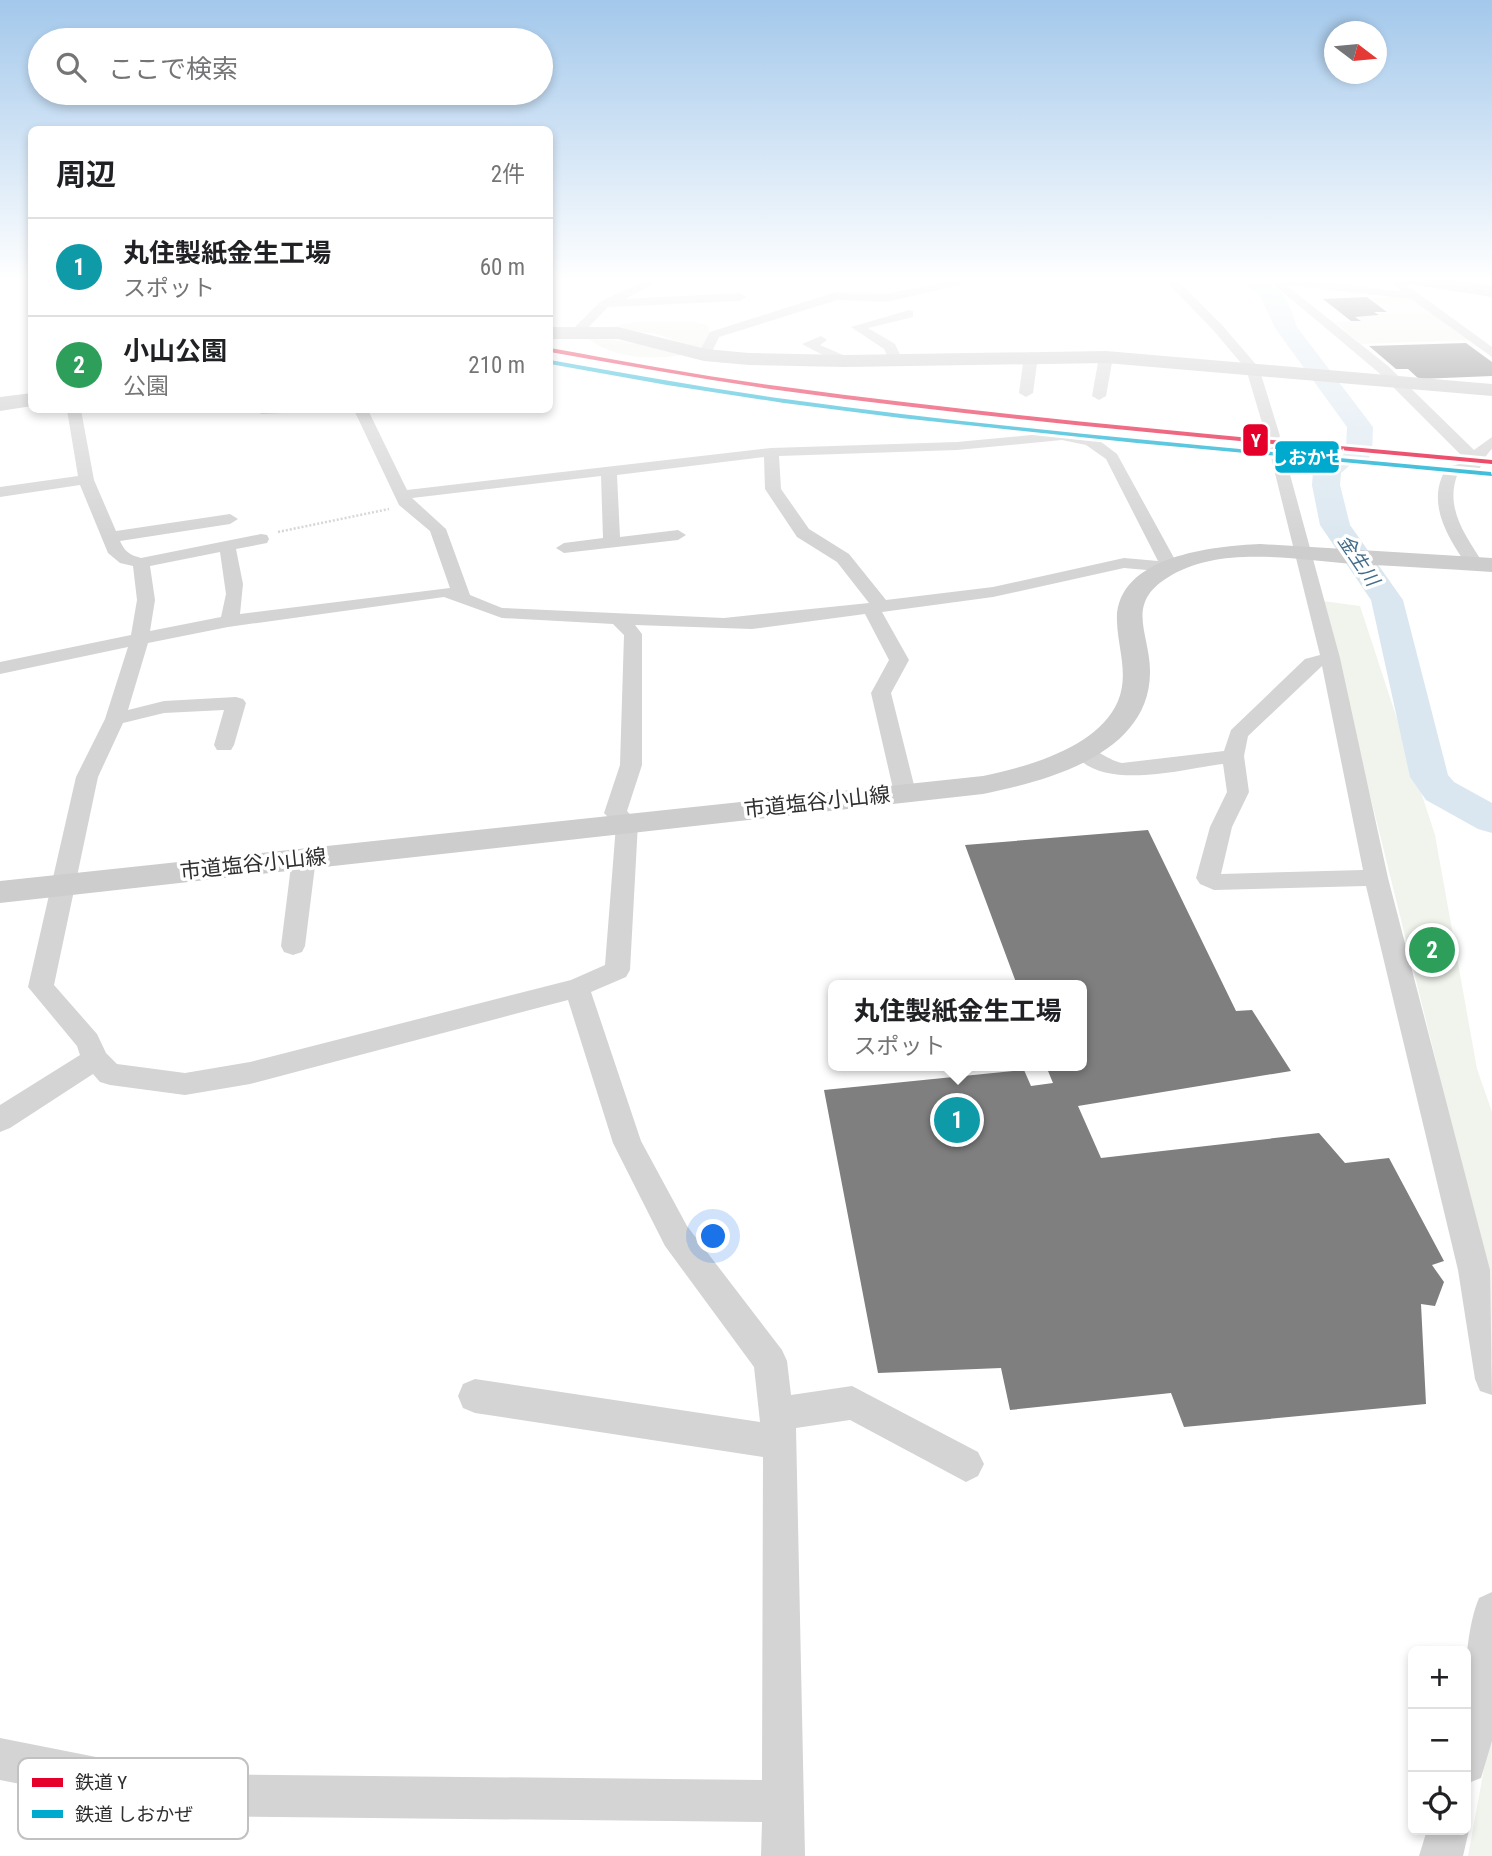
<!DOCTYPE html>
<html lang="ja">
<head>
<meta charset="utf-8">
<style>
	body { margin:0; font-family:"Roboto Condensed","Noto Sans JP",sans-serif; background:#f2f2f2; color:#202124 }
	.controls { position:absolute; right:21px; bottom:21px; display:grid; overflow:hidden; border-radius:10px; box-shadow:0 4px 10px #0003 }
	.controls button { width:63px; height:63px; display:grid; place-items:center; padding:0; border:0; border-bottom:2px solid #e0e0e0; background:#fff; color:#202124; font:35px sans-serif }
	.compass { position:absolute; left:1324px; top:21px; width:63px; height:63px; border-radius:50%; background:#fff; box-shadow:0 4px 10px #0003; rotate:106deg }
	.you { position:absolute; left:714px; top:1237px; width:24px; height:24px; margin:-18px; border:5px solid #fff; border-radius:50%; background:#1a73e8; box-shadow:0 0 0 10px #1a73e833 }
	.badge { display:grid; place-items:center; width:46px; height:46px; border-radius:50%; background:#787878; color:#fff; font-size:23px; font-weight:700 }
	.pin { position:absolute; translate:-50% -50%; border:4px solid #fff; box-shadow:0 2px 7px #0006 }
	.popup { position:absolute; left:828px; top:980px; width:259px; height:91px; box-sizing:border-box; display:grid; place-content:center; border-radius:10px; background:#fff; filter:drop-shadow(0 2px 5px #0005); font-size:23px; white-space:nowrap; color:#757577 }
	.popup b { font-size:26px; color:#202124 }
	.popup::after { content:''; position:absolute; left:50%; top:100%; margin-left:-14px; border:14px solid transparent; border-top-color:#fff }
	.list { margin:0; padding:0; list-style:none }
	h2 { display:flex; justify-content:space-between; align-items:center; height:91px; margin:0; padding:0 28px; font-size:30px }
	h2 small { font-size:23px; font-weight:400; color:#757577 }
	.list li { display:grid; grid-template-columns:46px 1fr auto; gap:21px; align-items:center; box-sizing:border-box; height:98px; padding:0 28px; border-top:2px solid #e0e0e0 }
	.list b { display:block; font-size:26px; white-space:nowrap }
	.list p { margin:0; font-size:23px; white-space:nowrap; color:#757577 }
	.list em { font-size:23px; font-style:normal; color:#757577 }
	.icon { flex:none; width:38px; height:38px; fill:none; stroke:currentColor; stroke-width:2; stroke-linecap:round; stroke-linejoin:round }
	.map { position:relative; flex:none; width:1492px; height:1856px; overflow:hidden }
	.search { position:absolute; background:#fff; box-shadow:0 4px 10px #0003; left:28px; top:28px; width:525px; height:77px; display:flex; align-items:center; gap:18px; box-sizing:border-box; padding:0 24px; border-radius:38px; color:#757577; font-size:26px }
	.panel { position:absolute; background:#fff; box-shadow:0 4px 10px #0003; left:28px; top:126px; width:525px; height:287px; border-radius:10px }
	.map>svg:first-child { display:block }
	.green { fill:#f1f4ed }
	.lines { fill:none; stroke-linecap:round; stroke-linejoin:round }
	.river { fill:#dbe7f0; fill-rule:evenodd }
	.building { fill:#7f7f7f }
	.path { stroke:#d4d4d4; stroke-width:2.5; stroke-dasharray:2 2; stroke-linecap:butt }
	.street { fill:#d4d4d4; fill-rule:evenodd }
	.secondary { fill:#cdcdcd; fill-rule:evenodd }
	.primary { fill:#c7c7c7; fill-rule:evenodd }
	.highway { fill:#c1c1c1; fill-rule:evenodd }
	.rail-1-casing { stroke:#fff; stroke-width:6 }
	.rail-2-casing { stroke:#fff; stroke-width:6 }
	.rail-1 { fill:#e4002b; fill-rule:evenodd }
	.rail-2 { fill:#00a9ce; fill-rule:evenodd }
	.labels { text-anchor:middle; stroke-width:7; stroke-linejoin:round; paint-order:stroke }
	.far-water-label { font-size:19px; font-style:italic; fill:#436d8b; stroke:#fff }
	.street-label { font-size:21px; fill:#2f2f2f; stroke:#fff }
	.key { fill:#fff; stroke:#c1c1c1; stroke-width:2 }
	.key-label { font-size:19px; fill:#2f2f2f }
	.line-badge { stroke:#fff; stroke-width:2.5 }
	.badge-label { font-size:19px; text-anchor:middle; font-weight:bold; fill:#fff }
</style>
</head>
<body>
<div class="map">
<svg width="1492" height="1856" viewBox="0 0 1492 1856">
	<rect width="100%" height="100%" fill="#fff"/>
	<g class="green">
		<path d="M 1410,296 L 1471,340 L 1361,344 L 1335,322 L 1361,321 L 1357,317 L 1380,316 L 1377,313 L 1389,312 L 1370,298 Z"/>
		<path d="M 688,321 L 708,325 L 710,334 L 700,349 L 656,334 L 608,328 L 633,322 Z"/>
		<path d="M 589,339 C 621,339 651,345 683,355 C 652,360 614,359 589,339 Z"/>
		<path d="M 1322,601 L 1360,606 L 1435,835 L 1477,1069 L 1492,1112 L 1492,1361 L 1437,1065 Z"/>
		<path d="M 1492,1691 L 1492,1856 L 1468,1856 L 1490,1736 Z"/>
	</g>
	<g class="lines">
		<path class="river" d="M 1236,278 C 1275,278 1285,290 1297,327 L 1373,427 L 1372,453 L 1368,459 L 1349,466 L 1341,473 L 1340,485 L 1350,525 L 1403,600 L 1448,775 L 1454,782 L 1492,803 L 1492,833 L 1478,829 L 1426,800 L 1410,777 L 1371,600 L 1320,525 L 1312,485 L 1313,471 L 1317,465 L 1329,454 L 1346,449 L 1347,427 L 1275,328 L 1260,295 Z"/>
	</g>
	<g class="building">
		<path d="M 1367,297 L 1387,312 L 1374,312 L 1379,315 L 1355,317 L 1361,321 L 1351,321 L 1323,299 Z"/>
		<path d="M 1466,343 L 1492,362 L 1492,376 L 1419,379 L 1408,369 L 1396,369 L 1369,346 Z"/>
		<path d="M 1148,830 L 1236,1011 L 1252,1010 L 1291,1071 L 1078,1106 L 1101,1158 L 1319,1133 L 1345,1163 L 1389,1158 L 1444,1261 L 1432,1265 L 1444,1282 L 1435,1306 L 1421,1304 L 1426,1404 L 1184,1427 L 1171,1393 L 1010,1410 L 1001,1368 L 878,1373 L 824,1090 L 1024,1070 L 1031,1086 L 1053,1083 L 1046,1066 L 1081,1066 L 1081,985 L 1017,985 L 965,845 Z"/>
	</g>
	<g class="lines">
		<path class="path" d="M 278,532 L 389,509"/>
		<g class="street">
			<path d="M 651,278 L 666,278 L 625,299 L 740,293 L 746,297 L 740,301 L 608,307 L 582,334 L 574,334 L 574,328 L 601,301 Z"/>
			<path d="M 965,278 L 989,278 L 886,302 L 837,300 L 719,337 L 709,358 L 699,358 L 697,355 L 710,332 L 836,292 L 886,294 Z"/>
			<path d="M 1163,278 L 1175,278 L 1222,325 L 1259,368 L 1280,436 L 1278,439 L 1273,440 L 1266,436 L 1246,369 L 1214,331 Z"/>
			<path d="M 1266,278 L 1309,279 L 1395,291 L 1401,291 L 1394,285 L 1396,283 L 1404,283 L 1492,347 L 1492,357 L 1411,299 L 1286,285 L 1388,366 L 1474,450 L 1492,437 L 1492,449 C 1485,455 1484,462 1479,469 L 1458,473 C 1444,507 1465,535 1483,563 L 1480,567 L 1468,567 C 1447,536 1425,502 1447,467 L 1468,462 L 1378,372 Z"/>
			<path d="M 909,310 L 913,311 L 913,317 L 868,328 L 895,344 L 902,359 L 900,362 L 890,362 L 884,349 L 851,327 Z"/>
			<path d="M 821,336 L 827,340 L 820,345 L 850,358 L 850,364 L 840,364 L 802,344 Z"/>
			<path d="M 1031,352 L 1038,356 L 1033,393 L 1026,397 L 1019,393 L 1024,356 Z"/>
			<path d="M 1106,353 L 1113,357 L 1106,396 L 1099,400 L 1092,396 L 1099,357 Z"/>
			<path d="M 67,410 L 81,410 L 94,480 L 116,531 L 230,514 L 238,519 L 230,524 L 120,541 C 125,552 130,555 141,558 L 261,534 L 267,535 L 269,539 L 267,543 L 236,549 L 243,584 L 240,614 L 450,588 L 430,531 L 399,505 L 354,410 L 368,410 L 407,490 L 771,448 L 957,442 L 1062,432 L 1096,438 L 1117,454 L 1179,567 L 1170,572 L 1124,568 L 993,597 L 882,612 L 909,660 L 891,693 L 916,793 L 913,798 L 897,798 L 894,793 L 871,693 L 889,660 L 865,614 L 752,629 L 635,625 L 642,634 L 642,765 L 627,811 L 638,823 L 630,970 L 626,977 L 591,992 L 641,1141 L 687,1226 L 782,1350 L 787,1361 L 791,1395 L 852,1386 L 978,1452 L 984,1464 L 978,1476 L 966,1482 L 850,1420 L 796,1428 L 805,1856 L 761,1856 L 762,1822 L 182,1816 L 0,1780 L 0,1738 L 182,1774 L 762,1780 L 763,1457 L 475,1413 L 463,1408 L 458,1396 L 463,1384 L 475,1379 L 760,1422 L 754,1367 L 665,1246 L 613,1143 L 568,1000 L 250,1084 L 185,1095 L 110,1085 L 100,1082 L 93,1074 L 10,1128 L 0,1132 L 0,1105 L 80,1055 L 77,1046 L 28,987 L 76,777 L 105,719 L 128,647 L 0,674 L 0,662 L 131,635 L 137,600 L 133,566 L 120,563 L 108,553 L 80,485 L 0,497 L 0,487 L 78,476 ZM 1062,440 L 1086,445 L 1106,459 L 1158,561 L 1124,558 L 993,587 L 886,600 L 849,554 L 809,529 L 781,489 L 779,456 L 957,450 ZM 764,457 L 765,489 L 797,537 L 837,562 L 869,603 L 724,618 L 502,608 L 470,595 L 446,529 L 412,498 L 601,476 L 603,538 L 564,543 L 556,548 L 564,553 L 678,540 L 686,535 L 678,530 L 620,537 L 617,475 ZM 220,552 L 226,594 L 221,617 L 150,631 L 155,600 L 150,566 ZM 444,597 L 502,618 L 613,624 L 624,635 L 620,765 L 604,813 L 616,825 L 605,965 L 571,980 L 250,1062 L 185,1073 L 117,1064 L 106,1053 L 97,1034 L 54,985 L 98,777 L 123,723 L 164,713 L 224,710 L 214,745 L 217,750 L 231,750 L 234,745 L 246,703 L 243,699 L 236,697 L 164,701 L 128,710 L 148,643 L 228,627 Z"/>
			<path d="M 260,410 L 285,410 L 283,413 L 261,414 Z"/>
			<path d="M 1276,445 L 1283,449 L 1340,658 L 1388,878 L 1490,1270 L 1492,1395 L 1480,1391 L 1475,1379 L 1458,1270 L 1366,886 L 1214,890 L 1200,884 L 1196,878 L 1210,827 L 1227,792 L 1223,764 C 1181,769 1100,793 1072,751 L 1075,746 C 1090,742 1104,759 1122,763 L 1224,751 L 1231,730 L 1305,659 L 1320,655 L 1269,449 ZM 1322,666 L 1363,870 L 1221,874 L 1232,827 L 1249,792 L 1244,756 L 1248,736 Z"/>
			<path d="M 304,850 L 312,852 L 316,858 L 305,946 L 302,952 L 293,955 L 284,952 L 281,946 L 292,858 L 296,852 Z"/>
			<path d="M 1492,1592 L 1492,1741 L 1481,1778 L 1466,1784 C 1464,1733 1460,1643 1479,1598 Z"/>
			<path d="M 1466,1822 L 1469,1830 L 1463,1856 L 1419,1856 L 1427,1830 L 1466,1830 Z"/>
		</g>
		<path class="secondary" d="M 1260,544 L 1492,558 L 1492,572 C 1446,569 1400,566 1354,564 C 1296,560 1219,544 1167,578 C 1124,605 1151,635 1150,673 C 1149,755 1046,781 983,794 L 0,903 L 0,881 L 983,776 C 1027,767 1099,747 1118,701 C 1129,674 1118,649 1117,622 C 1114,556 1213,546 1260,544 Z"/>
		<g class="primary">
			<path d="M 550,327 L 618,327 L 706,349 L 749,353 L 845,355 L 1106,351 L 1492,384 L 1492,396 L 1106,363 L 845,367 L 749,365 L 704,361 L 618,339 L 550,339 Z"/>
			<path d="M 32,393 L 32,406 L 0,411 L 0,397 Z"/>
		</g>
		<path class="highway" d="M 1394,278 L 1443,278 L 1492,285 L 1492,297 L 1403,283 Z"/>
		<g class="rail-1-casing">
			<path id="rail-1" d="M 550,348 C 628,362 707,377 785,387 C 1020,419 1256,438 1492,460 L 1492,464 C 1256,442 1020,423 785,391 C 707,380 628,366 550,352 Z"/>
		</g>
		<g class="rail-2-casing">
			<path id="rail-2" d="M 550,360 C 628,374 706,388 785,399 C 1019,431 1256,450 1491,472 L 1492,476 L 1137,443 L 901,418 L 784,403 L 667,385 L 550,364 Z"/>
		</g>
		<use href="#rail-1" class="rail-1"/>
		<use href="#rail-2" class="rail-2"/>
	</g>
	<linearGradient id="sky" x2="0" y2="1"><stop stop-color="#a3c8eb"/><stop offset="0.52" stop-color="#fff"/><stop offset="1" stop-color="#fff" stop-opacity="0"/></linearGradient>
	<rect width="1492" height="538" fill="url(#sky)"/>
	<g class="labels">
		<g class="far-water-label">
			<text transform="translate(1359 560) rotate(56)" y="7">金生川</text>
		</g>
		<g class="street-label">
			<text transform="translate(817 802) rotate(-6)" y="7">市道塩谷小山線</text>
			<text transform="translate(253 864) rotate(-6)" y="7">市道塩谷小山線</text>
		</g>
	</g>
	<rect x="18" y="1758" width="230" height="81" rx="10" class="key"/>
	<rect x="32" y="1778" width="31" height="9" fill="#e4002b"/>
	<rect x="32" y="1810" width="31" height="8" fill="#00a9ce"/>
	<g class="key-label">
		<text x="75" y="1789">鉄道 Y</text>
		<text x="75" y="1821">鉄道 しおかぜ</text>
	</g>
	<g class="line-badge">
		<rect x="1242" y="423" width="27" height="34" rx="7" fill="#e4002b"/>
		<rect x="1274" y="440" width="66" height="34" rx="7" fill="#00a9ce"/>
	</g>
	<g class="badge-label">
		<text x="1256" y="447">Y</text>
		<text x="1307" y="464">しおかぜ</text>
	</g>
</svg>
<div class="controls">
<button>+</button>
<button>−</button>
<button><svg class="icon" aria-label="locate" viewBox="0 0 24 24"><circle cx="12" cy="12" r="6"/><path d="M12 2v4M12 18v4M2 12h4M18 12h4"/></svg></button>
</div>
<svg class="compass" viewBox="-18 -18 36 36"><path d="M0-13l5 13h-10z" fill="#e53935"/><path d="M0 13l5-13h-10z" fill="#757577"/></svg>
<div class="you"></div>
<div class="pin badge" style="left:957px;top:1120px;background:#0f9aa8">1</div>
<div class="popup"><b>丸住製紙金生工場</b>スポット</div>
<div class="pin badge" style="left:1432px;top:950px;background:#2e9e5b">2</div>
<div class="search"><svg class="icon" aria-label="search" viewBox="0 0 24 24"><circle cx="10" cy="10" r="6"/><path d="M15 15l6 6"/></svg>ここで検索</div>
<section class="panel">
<h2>周辺<small>2件</small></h2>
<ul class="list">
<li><span class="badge" style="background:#0f9aa8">1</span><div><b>丸住製紙金生工場</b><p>スポット</p></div><em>60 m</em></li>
<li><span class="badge" style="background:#2e9e5b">2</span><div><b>小山公園</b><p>公園</p></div><em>210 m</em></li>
</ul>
</section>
</div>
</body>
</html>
